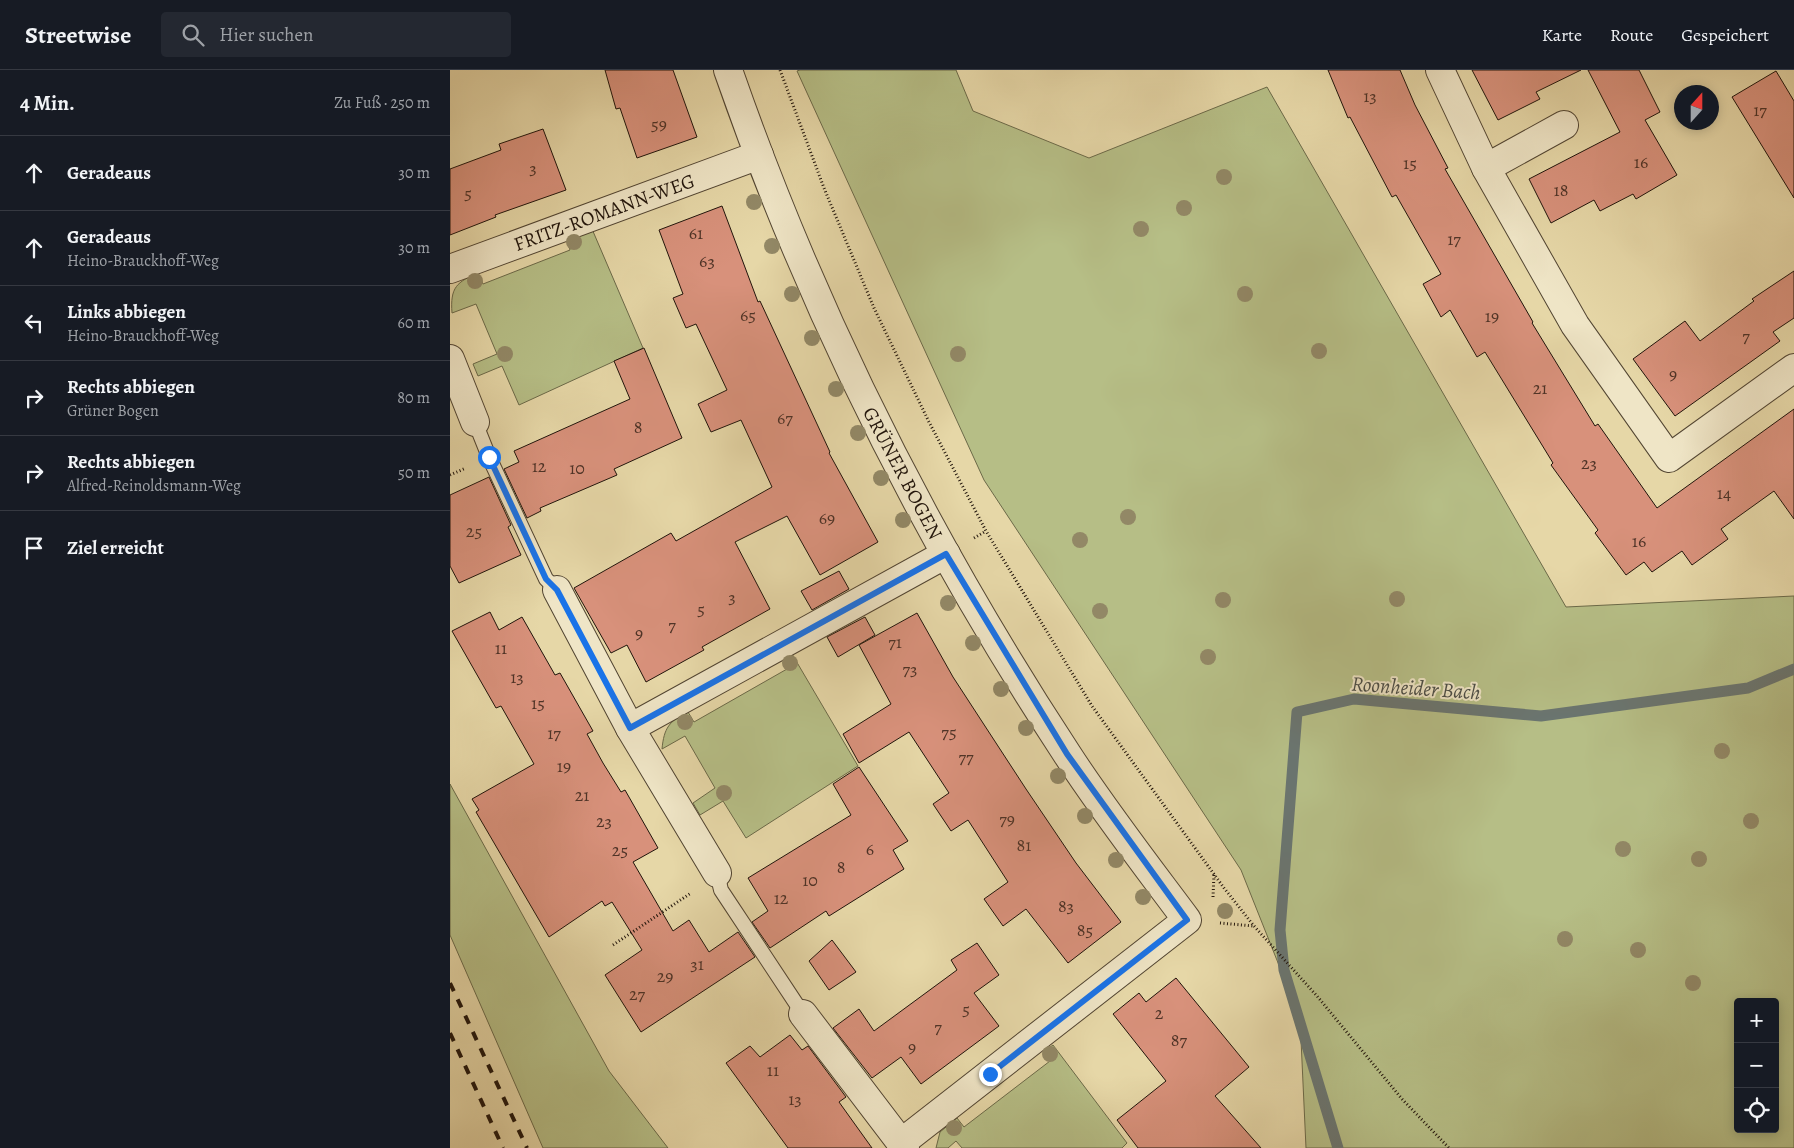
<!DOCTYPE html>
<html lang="de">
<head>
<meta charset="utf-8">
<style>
	body { margin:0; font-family:Alegreya,serif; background:#242831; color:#f1f3f6 }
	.controls { position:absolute; right:15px; bottom:15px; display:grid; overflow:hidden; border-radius:5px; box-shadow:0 2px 12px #0003 }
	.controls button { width:45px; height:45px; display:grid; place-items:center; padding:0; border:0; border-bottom:1px solid #363941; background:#171b24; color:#f1f3f6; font:25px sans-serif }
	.compass { position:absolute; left:1224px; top:15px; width:45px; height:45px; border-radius:50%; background:#171b24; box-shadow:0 2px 12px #0003; rotate:21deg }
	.stop { position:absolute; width:15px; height:15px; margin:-11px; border:4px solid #1a73e8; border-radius:50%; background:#fff }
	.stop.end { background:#1a73e8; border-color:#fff; box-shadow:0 1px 5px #0008 }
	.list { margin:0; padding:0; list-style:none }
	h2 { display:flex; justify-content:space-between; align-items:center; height:65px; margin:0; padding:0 20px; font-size:21px }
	h2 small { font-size:16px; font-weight:400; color:#9ea1a6 }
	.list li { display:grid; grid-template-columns:32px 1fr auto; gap:15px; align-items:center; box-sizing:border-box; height:75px; padding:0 20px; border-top:1px solid #363941 }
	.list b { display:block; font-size:19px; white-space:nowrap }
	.list p { margin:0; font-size:16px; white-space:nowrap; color:#9ea1a6 }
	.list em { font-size:16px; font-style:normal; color:#9ea1a6 }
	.icon { flex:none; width:28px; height:28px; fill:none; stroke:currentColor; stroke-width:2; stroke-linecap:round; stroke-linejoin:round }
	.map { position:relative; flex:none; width:1344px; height:1078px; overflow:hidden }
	header { display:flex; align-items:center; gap:30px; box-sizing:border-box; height:70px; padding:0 25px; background:#171b24; border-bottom:1px solid #363941 }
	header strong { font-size:24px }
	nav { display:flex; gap:28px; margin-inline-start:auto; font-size:18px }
	.search { width:350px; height:45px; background:#242831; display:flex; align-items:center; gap:12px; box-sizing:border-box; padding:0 18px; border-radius:5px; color:#9ea1a6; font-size:19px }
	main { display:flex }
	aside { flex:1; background:#171b24 }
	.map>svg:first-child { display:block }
	.green { fill:#b6be86; stroke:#6b6948; fill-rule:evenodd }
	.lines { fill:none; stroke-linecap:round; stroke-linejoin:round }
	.stream { stroke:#6a7570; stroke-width:11 }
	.building { fill:#d8917b; stroke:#20140b }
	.lane-casing { stroke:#524532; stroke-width:16 }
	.street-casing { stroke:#524532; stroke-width:30 }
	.path { stroke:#20140b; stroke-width:3; stroke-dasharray:1 2.5; stroke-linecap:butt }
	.lane { stroke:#efe5c6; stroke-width:14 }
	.street { stroke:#efe5c6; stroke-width:28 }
	.rail { stroke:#20140b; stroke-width:4; stroke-dasharray:9 9; stroke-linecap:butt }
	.tree { fill:#928866 }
	.route { stroke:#1a73e8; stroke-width:6 }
	.labels { text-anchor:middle; stroke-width:4; stroke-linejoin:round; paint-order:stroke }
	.number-label { font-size:18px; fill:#4e3327 }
	.street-label { font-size:20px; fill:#20140b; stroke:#efe5c6 }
	.water-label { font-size:21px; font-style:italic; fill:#4b4d46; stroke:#efe5c6 }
</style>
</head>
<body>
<header>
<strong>Streetwise</strong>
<div class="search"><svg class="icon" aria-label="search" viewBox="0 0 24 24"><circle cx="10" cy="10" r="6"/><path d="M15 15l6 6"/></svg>Hier suchen</div>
<nav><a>Karte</a><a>Route</a><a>Gespeichert</a></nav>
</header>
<main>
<aside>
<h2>4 Min.<small>Zu Fuß · 250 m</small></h2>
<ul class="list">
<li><svg class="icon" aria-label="ahead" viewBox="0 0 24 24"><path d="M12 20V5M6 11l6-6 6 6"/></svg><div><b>Geradeaus</b></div><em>30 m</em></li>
<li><svg class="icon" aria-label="ahead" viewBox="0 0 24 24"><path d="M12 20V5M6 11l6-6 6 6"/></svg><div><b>Geradeaus</b><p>Heino-Brauckhoff-Weg</p></div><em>30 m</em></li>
<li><svg class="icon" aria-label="left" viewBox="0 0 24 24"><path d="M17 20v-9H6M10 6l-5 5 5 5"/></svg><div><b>Links abbiegen</b><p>Heino-Brauckhoff-Weg</p></div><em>60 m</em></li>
<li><svg class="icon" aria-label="right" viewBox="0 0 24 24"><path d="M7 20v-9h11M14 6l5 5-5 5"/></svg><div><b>Rechts abbiegen</b><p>Grüner Bogen</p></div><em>80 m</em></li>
<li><svg class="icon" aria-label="right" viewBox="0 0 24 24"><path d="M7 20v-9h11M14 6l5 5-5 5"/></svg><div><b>Rechts abbiegen</b><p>Alfred-Reinoldsmann-Weg</p></div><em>50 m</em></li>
<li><svg class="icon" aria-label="arrive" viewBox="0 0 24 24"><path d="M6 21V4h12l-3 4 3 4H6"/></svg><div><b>Ziel erreicht</b></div></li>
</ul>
</aside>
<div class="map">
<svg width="1344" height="1078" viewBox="0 0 1344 1078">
	<rect width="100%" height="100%" fill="#e6d7a7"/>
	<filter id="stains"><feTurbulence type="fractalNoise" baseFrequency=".004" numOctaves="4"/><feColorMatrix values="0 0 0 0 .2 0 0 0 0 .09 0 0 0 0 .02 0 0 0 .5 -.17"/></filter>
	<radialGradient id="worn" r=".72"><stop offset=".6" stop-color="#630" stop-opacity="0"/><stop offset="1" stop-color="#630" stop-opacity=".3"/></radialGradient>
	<g class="green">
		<path d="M 350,0 L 506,0 L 523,41 L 639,88 L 817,17 L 1116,537 L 1344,526 L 1344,1078 L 856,1078 L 850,948 L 791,800 L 534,410 L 347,1 ZM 1288,932 L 1325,932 L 1325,1059 L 1288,1059 Z"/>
		<path d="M 142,159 L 193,278 L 69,335 L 52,296 L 28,306 L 23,294 L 47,284 L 26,234 L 2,243 C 0,217 7,212 28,203 L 33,214 L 120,180 L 117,169 Z"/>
		<path d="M 342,584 L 408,696 L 296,768 L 273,731 L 250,745 L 243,733 L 265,718 L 235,666 L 212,679 C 214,658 219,651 238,642 L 244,652 L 337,599 L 333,590 Z"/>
		<path d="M 0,714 L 159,1001 L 218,1078 L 93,1078 L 0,865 Z"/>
		<path d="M 603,975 L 677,1073 L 672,1078 L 512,1078 L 506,1071 L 498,1078 L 486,1078 L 490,1062 L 507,1048 L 514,1057 L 600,991 L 593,982 Z"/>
	</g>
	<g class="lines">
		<path class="stream" d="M 888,1078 L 834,900 L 830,860 L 847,642 L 904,629 L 1091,646 L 1298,618 L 1344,599"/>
	</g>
	<g class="building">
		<path d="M 155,0 L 223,0 L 247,67 L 187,88 L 170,38 L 166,39 Z"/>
		<path d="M 878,0 L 950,0 L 965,35 L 998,98 L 995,99 L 1083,252 L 1082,253 L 1145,356 L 1148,354 L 1207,438 L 1344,339 L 1344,449 L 1324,421 L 1271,459 L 1278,469 L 1242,495 L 1232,481 L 1202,502 L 1194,492 L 1176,505 L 1145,463 L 1148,460 L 1101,395 L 1103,393 L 1035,282 L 1027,287 L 1000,240 L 991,247 L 973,214 L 991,204 L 946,125 L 942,127 L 900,47 L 898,48 Z"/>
		<path d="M 1022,0 L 1131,0 L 1086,22 L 1090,29 L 1048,50 Z"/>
		<path d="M 1138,0 L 1189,0 L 1210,42 L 1195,50 L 1227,105 L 1186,129 L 1183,124 L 1150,141 L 1144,130 L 1101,153 L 1079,109 L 1170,62 Z"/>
		<path d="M 1326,1 L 1344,31 L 1344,128 L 1282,27 Z"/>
		<path d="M 93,59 L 116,120 L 45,145 L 46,147 L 0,165 L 0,99 L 51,80 L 49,74 Z"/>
		<path d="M 272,136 L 308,232 L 310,231 L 380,382 L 379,383 L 428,472 L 370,505 L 337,446 L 285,472 L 320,539 L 252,577 L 254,580 L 196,612 L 177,575 L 161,583 L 124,518 L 221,463 L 226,471 L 322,417 L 291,350 L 261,362 L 248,334 L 277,320 L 246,254 L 236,258 L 223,228 L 233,224 L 209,160 Z"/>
		<path d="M 1344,201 L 1344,248 L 1323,262 L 1330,271 L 1225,346 L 1183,289 L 1235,251 L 1250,271 L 1304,231 L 1302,229 Z"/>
		<path d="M 194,278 L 232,368 L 164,399 L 167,405 L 90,438 L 91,441 L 77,448 L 54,399 L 69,392 L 64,381 L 180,329 L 164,291 Z"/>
		<path d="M 39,407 L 61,455 L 58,457 L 71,485 L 9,513 L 0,496 L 0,425 Z"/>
		<path d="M 389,501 L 399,519 L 362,540 L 351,521 Z"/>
		<path d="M 40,542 L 49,560 L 72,547 L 105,605 L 110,603 L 143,661 L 137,664 L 153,693 L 171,722 L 175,720 L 208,778 L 183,792 L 223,861 L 239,850 L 259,882 L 288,862 L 305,887 L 191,962 L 155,905 L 192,880 L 162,832 L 155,836 L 152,831 L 99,867 L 26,742 L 29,740 L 22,729 L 84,694 L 51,636 L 46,638 L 2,561 Z"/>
		<path d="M 467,543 L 503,607 L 576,719 L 626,793 L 671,852 L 618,893 L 576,839 L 553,856 L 534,829 L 558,812 L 518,750 L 501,761 L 483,734 L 499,723 L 459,662 L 409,693 L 393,664 L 441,634 L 409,575 Z"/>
		<path d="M 415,547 L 425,565 L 388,587 L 377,567 Z"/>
		<path d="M 409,697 L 458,771 L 443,780 L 454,799 L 379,846 L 376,841 L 320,878 L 302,852 L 318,841 L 298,808 L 401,745 L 383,714 Z"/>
		<path d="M 382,870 L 406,902 L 379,920 L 359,891 Z"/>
		<path d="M 527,873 L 549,905 L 524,923 L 549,956 L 471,1014 L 451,987 L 422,1008 L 383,958 L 409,939 L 424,961 L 507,900 L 501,890 Z"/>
		<path d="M 726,908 L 799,997 L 765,1026 L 811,1078 L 688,1078 L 667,1050 L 716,1011 L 663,944 L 689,923 L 696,932 Z"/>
		<path d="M 340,965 L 352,980 L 358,976 L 396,1027 L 389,1032 L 422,1078 L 338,1078 L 276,993 L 300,976 L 310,987 Z"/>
	</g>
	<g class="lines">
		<g class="lane-casing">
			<g id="lane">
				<path d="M 25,352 L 39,387 L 96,509 L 107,520"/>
				<path d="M 267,803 L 271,820 L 353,944"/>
			</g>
		</g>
		<g class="street-casing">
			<g id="street">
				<path d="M 278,0 C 362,242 476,469 617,684 C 654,741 696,795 737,850 L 451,1073"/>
				<path d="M 990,0 L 1036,98 L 1125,255 L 1219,388 L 1344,298"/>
				<path d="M 1036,98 L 1114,55"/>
				<path d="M 0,199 L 309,85"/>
				<path d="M 0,289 L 25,352"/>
				<path d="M 107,520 L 180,658 L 267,803"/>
				<path d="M 180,658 L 496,484"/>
				<path d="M 353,944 L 455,1078"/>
			</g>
		</g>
		<g class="path">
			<path d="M 330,0 L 374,118 L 424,238 L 479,352 L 536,461 L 642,636 L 774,818 L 804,856 L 867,926 L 952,1029 L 999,1078"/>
			<path d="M 0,405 L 16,398"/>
			<path d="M 524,468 L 536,461"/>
			<path d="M 763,827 L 764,804"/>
			<path d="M 770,853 L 803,856"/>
			<path d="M 163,875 L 241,823"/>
		</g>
		<use href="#lane" class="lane"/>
		<use href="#street" class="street"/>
		<g class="rail">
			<path d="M 0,913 L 77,1078"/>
			<path d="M 0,963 L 53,1078"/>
		</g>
	</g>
	<g class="tree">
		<circle cx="774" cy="107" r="8"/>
		<circle cx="304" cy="132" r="8"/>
		<circle cx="734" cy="138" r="8"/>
		<circle cx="691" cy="159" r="8"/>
		<circle cx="124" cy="172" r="8"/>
		<circle cx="322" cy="176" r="8"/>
		<circle cx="25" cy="211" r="8"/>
		<circle cx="342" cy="224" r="8"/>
		<circle cx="795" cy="224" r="8"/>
		<circle cx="362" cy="268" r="8"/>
		<circle cx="869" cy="281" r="8"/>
		<circle cx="55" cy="284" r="8"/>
		<circle cx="508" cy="284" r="8"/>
		<circle cx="386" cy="319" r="8"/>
		<circle cx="408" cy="363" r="8"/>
		<circle cx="431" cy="408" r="8"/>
		<circle cx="678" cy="447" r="8"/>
		<circle cx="453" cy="450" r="8"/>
		<circle cx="630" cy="470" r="8"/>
		<circle cx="947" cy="529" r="8"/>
		<circle cx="773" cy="530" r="8"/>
		<circle cx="498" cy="533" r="8"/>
		<circle cx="650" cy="541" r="8"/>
		<circle cx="523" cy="573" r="8"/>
		<circle cx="758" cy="587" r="8"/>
		<circle cx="340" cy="593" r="8"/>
		<circle cx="551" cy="619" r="8"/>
		<circle cx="235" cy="652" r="8"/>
		<circle cx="576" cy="658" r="8"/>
		<circle cx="1272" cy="681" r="8"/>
		<circle cx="608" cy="706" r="8"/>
		<circle cx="274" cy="723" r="8"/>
		<circle cx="635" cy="746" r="8"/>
		<circle cx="1301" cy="751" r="8"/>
		<circle cx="1173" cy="779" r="8"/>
		<circle cx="1249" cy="789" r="8"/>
		<circle cx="666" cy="790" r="8"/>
		<circle cx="693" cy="827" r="8"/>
		<circle cx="775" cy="841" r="8"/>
		<circle cx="1115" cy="869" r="8"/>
		<circle cx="1188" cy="880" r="8"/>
		<circle cx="1243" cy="913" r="8"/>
		<circle cx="600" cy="984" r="8"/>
		<circle cx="504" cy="1058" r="8"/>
	</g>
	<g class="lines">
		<path class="route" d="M 39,387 L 96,509 L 107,520 L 180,658 L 496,484 L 617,684 L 737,850 L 540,1004"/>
	</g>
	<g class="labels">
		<g class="number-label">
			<text x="920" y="32">13</text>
			<text x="1310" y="46">17</text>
			<text x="209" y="60">59</text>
			<text x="1191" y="98">16</text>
			<text x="960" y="99">15</text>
			<text x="83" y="104">3</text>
			<text x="1111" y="126">18</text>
			<text x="18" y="129">5</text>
			<text x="246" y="169">61</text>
			<text x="1004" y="175">17</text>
			<text x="257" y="197">63</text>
			<text x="298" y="251">65</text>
			<text x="1042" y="252">19</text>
			<text x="1296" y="272">7</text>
			<text x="1223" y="310">9</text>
			<text x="1090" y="324">21</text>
			<text x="335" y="354">67</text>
			<text x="188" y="363">8</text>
			<text x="1139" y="399">23</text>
			<text x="89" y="402">12</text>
			<text x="127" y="404">10</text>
			<text x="1274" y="429">14</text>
			<text x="377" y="454">69</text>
			<text x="24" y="467">25</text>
			<text x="1189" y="477">16</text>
			<text x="282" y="533">3</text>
			<text x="251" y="545">5</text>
			<text x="222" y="561">7</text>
			<text x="189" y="569">9</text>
			<text x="445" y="578">71</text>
			<text x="51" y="584">11</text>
			<text x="460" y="605">73</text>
			<text x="67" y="613">13</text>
			<text x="88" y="639">15</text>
			<text x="499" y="668">75</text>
			<text x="104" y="669">17</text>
			<text x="516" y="693">77</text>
			<text x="114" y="702">19</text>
			<text x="132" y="731">21</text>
			<text x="557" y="755">79</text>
			<text x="154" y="757">23</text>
			<text x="574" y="781">81</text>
			<text x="420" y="785">6</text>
			<text x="170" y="786">25</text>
			<text x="391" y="803">8</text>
			<text x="360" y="816">10</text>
			<text x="331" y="834">12</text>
			<text x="616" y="842">83</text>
			<text x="635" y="866">85</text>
			<text x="247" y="900">31</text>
			<text x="215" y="912">29</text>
			<text x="187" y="930">27</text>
			<text x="516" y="945">5</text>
			<text x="709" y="949">2</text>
			<text x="488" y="963">7</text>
			<text x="729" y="976">87</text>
			<text x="462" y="983">9</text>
			<text x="323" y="1006">11</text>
			<text x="345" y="1035">13</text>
		</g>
		<g class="street-label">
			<text transform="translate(154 142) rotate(-20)" y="7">FRITZ-ROMANN-WEG</text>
			<text transform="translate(453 403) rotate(62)" y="7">GRÜNER BOGEN</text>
		</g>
		<g class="water-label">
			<text transform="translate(966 618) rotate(4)" y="7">Roonheider Bach</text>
		</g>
	</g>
	<rect width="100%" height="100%" filter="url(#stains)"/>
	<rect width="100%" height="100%" fill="url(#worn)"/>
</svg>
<div class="controls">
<button>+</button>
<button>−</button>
<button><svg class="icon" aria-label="locate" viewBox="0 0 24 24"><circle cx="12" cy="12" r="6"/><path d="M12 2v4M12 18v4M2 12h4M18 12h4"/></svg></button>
</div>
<svg class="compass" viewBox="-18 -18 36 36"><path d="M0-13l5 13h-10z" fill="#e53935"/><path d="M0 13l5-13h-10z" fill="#9ea1a6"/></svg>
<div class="stop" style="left:39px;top:387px"></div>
<div class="stop end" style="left:540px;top:1004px"></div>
</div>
</main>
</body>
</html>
